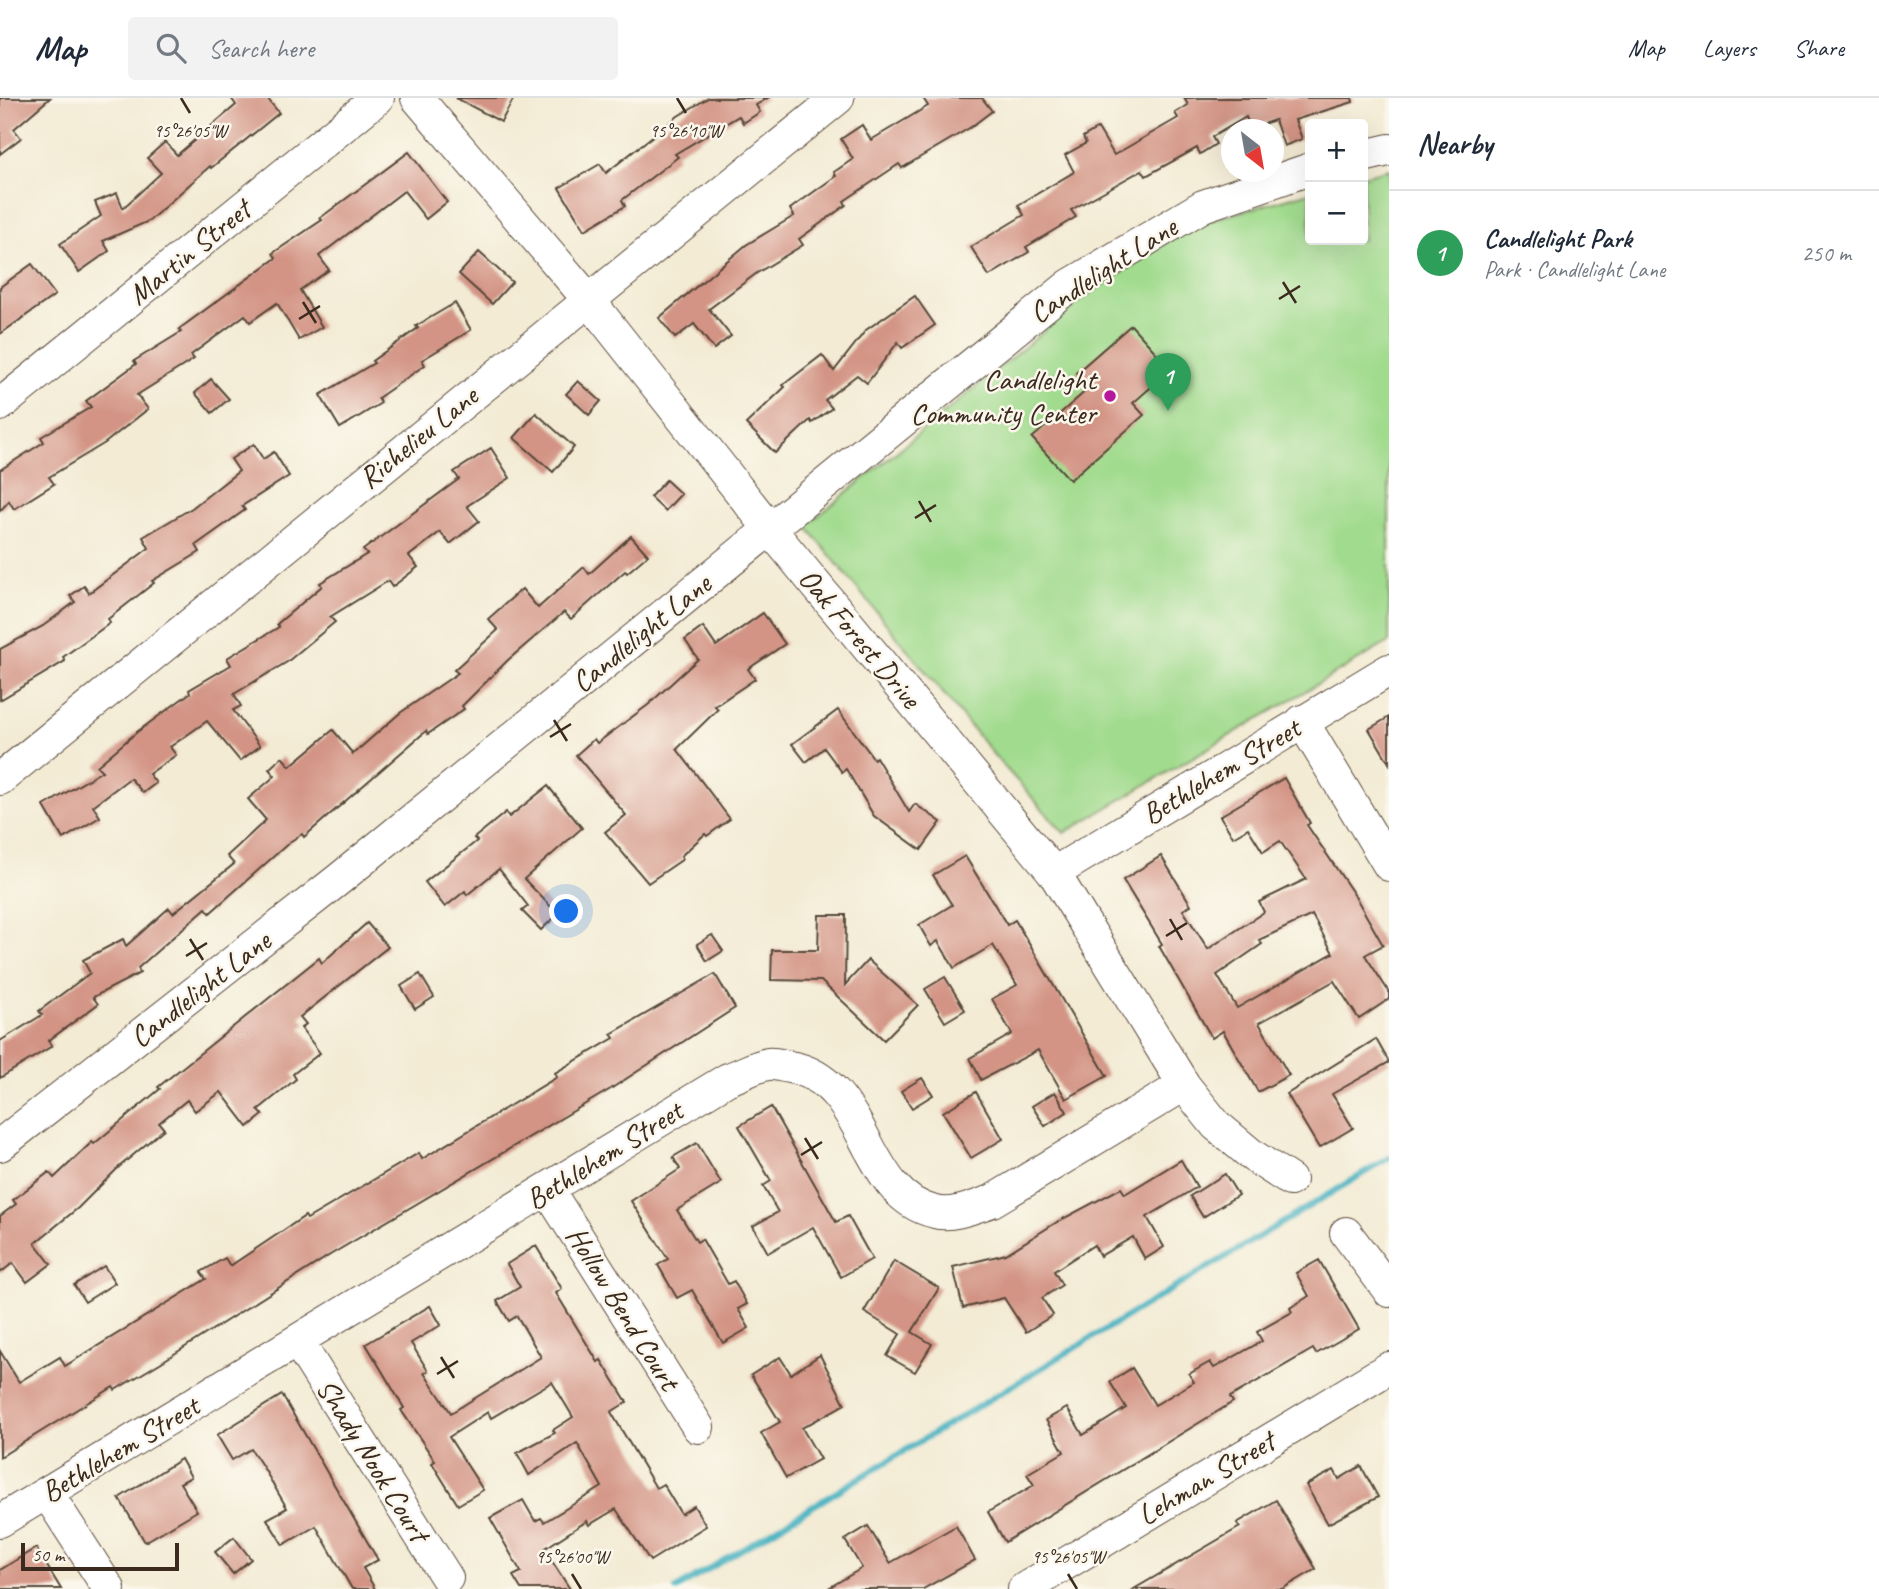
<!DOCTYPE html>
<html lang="en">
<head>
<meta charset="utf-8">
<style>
	body { margin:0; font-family:Caveat,sans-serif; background:#f2f2f3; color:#1f2937 }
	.controls { position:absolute; right:21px; top:21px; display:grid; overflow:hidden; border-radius:7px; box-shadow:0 7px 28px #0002 }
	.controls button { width:63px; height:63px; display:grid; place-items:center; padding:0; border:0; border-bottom:2px solid #e0e1e3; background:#fff; color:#1f2937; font:35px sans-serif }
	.compass { position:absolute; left:1221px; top:21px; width:63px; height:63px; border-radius:50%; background:#fff; box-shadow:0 7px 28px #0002; rotate:149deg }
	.scale { position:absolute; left:21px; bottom:18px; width:158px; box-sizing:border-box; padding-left:7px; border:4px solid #3b2a1e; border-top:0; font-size:19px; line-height:24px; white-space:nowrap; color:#3b2a1e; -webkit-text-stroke:5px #fbf7ec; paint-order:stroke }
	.you { position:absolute; left:567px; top:814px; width:24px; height:24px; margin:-18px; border:5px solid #fff; border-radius:50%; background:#1a73e8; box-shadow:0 0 0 10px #1a73e833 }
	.badge { display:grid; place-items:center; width:46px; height:46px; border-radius:50%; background:#b5179e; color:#fff; font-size:23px; font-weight:700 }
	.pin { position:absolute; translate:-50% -58px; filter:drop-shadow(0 2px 4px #0008) }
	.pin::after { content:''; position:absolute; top:37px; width:24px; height:21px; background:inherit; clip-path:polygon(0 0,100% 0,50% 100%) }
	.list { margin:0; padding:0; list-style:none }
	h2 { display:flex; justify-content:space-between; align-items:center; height:91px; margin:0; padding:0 28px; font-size:30px }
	h2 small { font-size:23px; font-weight:400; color:#747a83 }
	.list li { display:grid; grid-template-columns:46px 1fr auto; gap:21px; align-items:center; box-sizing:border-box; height:126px; padding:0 28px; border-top:2px solid #e0e1e3 }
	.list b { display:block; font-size:26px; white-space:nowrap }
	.list p { margin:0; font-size:23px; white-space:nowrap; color:#747a83 }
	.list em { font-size:23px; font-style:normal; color:#747a83 }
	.icon { flex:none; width:38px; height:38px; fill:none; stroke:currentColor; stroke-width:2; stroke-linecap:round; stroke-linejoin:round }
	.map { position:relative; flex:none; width:1389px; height:1491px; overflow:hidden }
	header { display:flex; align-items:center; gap:42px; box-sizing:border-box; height:98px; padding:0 35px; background:#fff; border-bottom:2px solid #e0e1e3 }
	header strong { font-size:33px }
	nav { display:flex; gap:38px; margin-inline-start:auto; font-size:24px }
	.search { width:490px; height:63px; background:#f2f2f3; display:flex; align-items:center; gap:18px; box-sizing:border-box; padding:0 24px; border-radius:7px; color:#747a83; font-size:26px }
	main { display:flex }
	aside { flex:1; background:#fff }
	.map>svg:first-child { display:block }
	.green { fill:#a1db8e; stroke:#6e8256; stroke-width:2 }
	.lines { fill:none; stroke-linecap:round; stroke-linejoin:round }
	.stream { stroke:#43b0c0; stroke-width:6 }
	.building { fill:#d39485; fill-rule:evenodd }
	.minor-casing { stroke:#574739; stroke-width:34 }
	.minor { stroke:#fff; stroke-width:32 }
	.ticks { fill:none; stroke:#3b2a1e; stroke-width:2.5 }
	.poi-dot { fill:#b5179e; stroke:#fbf7ec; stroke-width:2.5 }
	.labels { text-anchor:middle; stroke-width:5; stroke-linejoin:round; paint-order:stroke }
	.street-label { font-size:30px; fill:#3b2a1e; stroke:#fbf7ec }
	.poi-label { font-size:30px; fill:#3b2a1e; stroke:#fbf7ec; text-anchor:end }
	.ticks-label { font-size:18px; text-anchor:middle; fill:#3b2a1e; stroke:#fbf7ec; stroke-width:5; stroke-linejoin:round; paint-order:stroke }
</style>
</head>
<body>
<header>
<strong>Map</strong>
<div class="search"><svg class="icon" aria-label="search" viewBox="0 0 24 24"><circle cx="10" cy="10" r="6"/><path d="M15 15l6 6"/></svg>Search here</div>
<nav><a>Map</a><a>Layers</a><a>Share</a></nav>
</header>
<main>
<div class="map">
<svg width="1389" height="1491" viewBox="0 0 1389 1491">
	<rect width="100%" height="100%" fill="#fbf7ec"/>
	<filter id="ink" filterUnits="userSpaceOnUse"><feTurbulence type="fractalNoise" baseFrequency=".0143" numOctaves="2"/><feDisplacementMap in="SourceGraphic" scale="14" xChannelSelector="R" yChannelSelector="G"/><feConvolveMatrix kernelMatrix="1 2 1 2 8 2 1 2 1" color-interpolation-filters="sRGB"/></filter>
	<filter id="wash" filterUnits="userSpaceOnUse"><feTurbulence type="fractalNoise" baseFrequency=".00686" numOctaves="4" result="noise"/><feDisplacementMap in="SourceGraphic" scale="28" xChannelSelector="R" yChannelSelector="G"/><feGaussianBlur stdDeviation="1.57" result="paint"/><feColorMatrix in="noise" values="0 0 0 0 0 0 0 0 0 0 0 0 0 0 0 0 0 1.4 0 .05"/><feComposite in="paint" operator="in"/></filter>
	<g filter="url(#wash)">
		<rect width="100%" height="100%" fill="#f3ebd4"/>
		<path class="green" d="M 1389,71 L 1389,544 L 1064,735 L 993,656 L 806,428 L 1087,198 L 1191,128 L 1310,94 L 1310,142 L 1363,142 L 1363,78 Z"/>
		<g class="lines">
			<path class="stream" d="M 676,1491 L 1389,1060"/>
		</g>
		<g id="blocks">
			<g class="building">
				<path d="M 0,0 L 50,0 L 14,31 L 21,40 L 0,56 Z"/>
				<path d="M 231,0 L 267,0 L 279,15 L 211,70 L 210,68 L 149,123 L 103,143 L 109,153 L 79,174 L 60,146 L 101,118 L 95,104 L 117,95 L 123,110 L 161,75 L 147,60 L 165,44 L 177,57 L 236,7 Z"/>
				<path d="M 456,0 L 514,0 L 501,24 Z"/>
				<path d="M 708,0 L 768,0 L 756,7 L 760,14 L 743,25 L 739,18 L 675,56 L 678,59 L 622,102 L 625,108 L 585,132 L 559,90 L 600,66 L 606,75 L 678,18 Z"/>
				<path d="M 923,0 L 982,0 L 992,13 L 971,29 L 902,70 L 899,66 L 844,103 L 846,107 L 799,141 L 803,147 L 757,175 L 709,211 L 731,238 L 714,251 L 694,226 L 675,240 L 659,220 L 746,147 L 794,118 L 790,111 L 836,78 L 834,74 L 853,61 L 841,41 L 862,27 L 871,42 L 928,8 Z"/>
				<path d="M 1184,0 L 1352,0 L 1353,4 L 1295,22 L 1302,41 L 1284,48 L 1275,22 L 1250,30 L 1246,19 L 1212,39 L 1216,46 L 1200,56 L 1197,50 L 1146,78 L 1142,72 L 1071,112 L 1076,119 L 1026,149 L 1029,154 L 989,178 L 971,149 L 1024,117 L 1018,107 L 1074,74 L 1065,57 L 1086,45 L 1083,39 L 1098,30 L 1114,57 L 1178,20 L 1175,15 L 1188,7 Z"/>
				<path d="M 409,54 L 447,104 L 426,121 L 404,93 L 319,158 L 329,172 L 300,192 L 322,229 L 299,242 L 277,205 L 250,224 L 245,217 L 191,257 L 194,261 L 137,297 L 148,311 L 105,345 L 49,379 L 54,386 L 14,411 L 9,403 L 0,413 L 0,372 L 44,344 L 41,339 L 91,309 L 86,303 L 136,266 L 134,263 L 181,234 L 179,231 L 276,160 L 273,155 L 322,122 L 320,120 Z"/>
				<path d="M 479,154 L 512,184 L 492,206 L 459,176 Z"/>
				<path d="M 32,166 L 55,197 L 0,236 L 0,189 Z"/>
				<path d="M 915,198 L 935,227 L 902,250 L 898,244 L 867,285 L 857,277 L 825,302 L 832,310 L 812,325 L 810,322 L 775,355 L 746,326 L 785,289 L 783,287 L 822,257 L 834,273 L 866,232 Z"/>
				<path d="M 455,205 L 471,232 L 422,262 L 425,267 L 378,300 L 381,305 L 340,330 L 320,297 L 374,265 L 372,263 L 418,230 L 416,228 Z"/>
				<path d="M 1131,227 L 1167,267 L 1154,278 L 1158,283 L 1133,305 L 1144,317 L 1070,382 L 1032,340 L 1088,291 L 1076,275 Z"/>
				<path d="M 211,281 L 229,301 L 212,315 L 195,295 Z"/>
				<path d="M 578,283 L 601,303 L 589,317 L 566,296 Z"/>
				<path d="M 536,315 L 574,349 L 553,374 L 514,340 Z"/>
				<path d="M 254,346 L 263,361 L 274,354 L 289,378 L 242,408 L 245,412 L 196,447 L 200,454 L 152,483 L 154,485 L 108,521 L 110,525 L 63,559 L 65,563 L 0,602 L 0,551 L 43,528 L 75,504 L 70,498 L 84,488 L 89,495 L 149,450 L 143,439 L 192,410 L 239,373 L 231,361 Z"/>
				<path d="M 491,350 L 510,380 L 467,408 L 479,423 L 450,446 L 440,434 L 409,458 L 418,469 L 392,489 L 388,483 L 330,519 L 335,524 L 287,564 L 234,596 L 241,608 L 233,612 L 260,648 L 240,663 L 207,623 L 170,649 L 176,657 L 149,676 L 156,685 L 143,695 L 130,680 L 93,708 L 100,719 L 63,741 L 44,708 L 102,673 L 97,668 L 137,634 L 190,595 L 189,592 L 231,567 L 227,560 L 279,529 L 277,526 L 322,488 L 320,485 L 367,456 L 363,452 L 459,381 L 454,374 Z"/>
				<path d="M 666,382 L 681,396 L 665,413 L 650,399 Z"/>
				<path d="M 631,438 L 648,457 L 627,475 L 625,473 L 571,521 L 564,514 L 508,562 L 462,608 L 464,611 L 428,636 L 426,633 L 304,739 L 302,736 L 291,743 L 210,815 L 206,810 L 138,870 L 140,875 L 93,899 L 98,906 L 48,943 L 52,948 L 0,980 L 0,943 L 42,917 L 39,913 L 90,875 L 83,862 L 123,841 L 126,848 L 169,810 L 173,815 L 234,766 L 227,758 L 266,722 L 248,701 L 275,678 L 269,671 L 282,659 L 290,668 L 333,632 L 353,656 L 400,615 L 458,575 L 454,572 L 498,532 L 488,521 L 522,491 L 538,510 L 584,469 L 589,476 Z"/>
				<path d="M 763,515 L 785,546 L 748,571 L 755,581 L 715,608 L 718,611 L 677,651 L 730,721 L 707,738 L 705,736 L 681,758 L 683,761 L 648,785 L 605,734 L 626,717 L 576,657 L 594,641 L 597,645 L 648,607 L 698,561 L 685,542 L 703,529 L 716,548 Z"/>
				<path d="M 838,612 L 874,661 L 876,659 L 909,714 L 915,706 L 941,724 L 921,752 L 874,718 L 846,671 L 842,674 L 824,650 L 806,664 L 792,646 Z"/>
				<path d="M 1389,619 L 1389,665 L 1369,631 Z"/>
				<path d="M 1284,680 L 1310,725 L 1307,727 L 1355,798 L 1383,847 L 1365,857 L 1389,894 L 1389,901 L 1359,921 L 1334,883 L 1259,925 L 1289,977 L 1258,994 L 1223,933 L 1212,940 L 1159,848 L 1162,846 L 1123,782 L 1161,758 L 1191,807 L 1183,812 L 1208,851 L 1264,814 L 1259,804 L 1306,781 L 1280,743 L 1263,754 L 1248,730 L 1233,739 L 1220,718 ZM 1312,817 L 1333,855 L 1237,910 L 1217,877 L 1262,846 L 1259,842 Z"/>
				<path d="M 548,688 L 582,730 L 524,781 L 558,816 L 541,832 L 522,813 L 528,808 L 499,771 L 467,797 L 465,793 L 445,809 L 425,784 L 477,743 L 474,740 L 506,714 L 509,719 Z"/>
				<path d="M 965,758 L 1007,827 L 1015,822 L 1107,978 L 1066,1001 L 1038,952 L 981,982 L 970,960 L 1012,936 L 992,901 L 1017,887 L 993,847 L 954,870 L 938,843 L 931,848 L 919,827 L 952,807 L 933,777 Z"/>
				<path d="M 819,817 L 846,817 L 845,887 L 868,862 L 918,907 L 884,942 L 821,883 L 771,882 L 772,852 L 818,852 Z"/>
				<path d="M 367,825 L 388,849 L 300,919 L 306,926 L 301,930 L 320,955 L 293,976 L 296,981 L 258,1012 L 263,1017 L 248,1029 L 221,994 L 195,1013 L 187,1002 L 159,1025 L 164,1031 L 119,1069 L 78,1110 L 35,1145 L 51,1166 L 27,1184 L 13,1165 L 0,1175 L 0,1118 L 16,1106 L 13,1102 L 49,1074 L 54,1080 L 92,1044 L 94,1046 L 160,991 L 158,989 L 319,860 L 322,865 Z"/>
				<path d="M 712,837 L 723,853 L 707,863 L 697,846 Z"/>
				<path d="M 420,876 L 434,899 L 415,911 L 401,888 Z"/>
				<path d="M 715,876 L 735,910 L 609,992 L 330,1157 L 160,1265 L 115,1292 L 113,1289 L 0,1359 L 0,1253 L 19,1284 L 60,1259 L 65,1268 L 206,1181 L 201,1174 L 225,1160 L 230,1168 L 305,1118 L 307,1121 L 419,1055 L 422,1061 L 557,979 L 555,975 L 614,940 L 611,936 Z"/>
				<path d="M 945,879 L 965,912 L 945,924 L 925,891 Z"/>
				<path d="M 1376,941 L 1389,964 L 1332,996 L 1353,1030 L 1319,1050 L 1287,996 Z"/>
				<path d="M 922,980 L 933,997 L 912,1010 L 901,993 Z"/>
				<path d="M 976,994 L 1003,1041 L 971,1060 L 943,1014 Z"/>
				<path d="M 1055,994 L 1067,1014 L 1045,1028 L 1032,1008 Z"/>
				<path d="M 771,1009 L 836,1124 L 848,1118 L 872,1161 L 841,1179 L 813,1129 L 768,1155 L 753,1128 L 778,1114 L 763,1088 L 771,1083 L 739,1028 Z"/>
				<path d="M 697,1045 L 721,1085 L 677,1112 L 697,1144 L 702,1141 L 728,1186 L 734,1183 L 747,1206 L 738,1211 L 749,1230 L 723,1245 L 692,1192 L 677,1200 L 658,1167 L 668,1161 L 631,1103 L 680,1071 L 673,1059 Z"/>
				<path d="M 1181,1062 L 1197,1089 L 1147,1119 L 1164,1149 L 1145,1161 L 1133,1139 L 1100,1158 L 1094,1147 L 1054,1173 L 1062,1187 L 1042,1200 L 1053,1217 L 1026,1234 L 1004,1200 L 963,1210 L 953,1169 L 1006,1156 L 1057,1124 L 1121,1090 L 1125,1096 Z"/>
				<path d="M 1225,1076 L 1238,1097 L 1203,1119 L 1190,1098 Z"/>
				<path d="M 536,1148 L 562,1191 L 556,1195 L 598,1264 L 601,1262 L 627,1304 L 611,1314 L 656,1390 L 663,1386 L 681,1416 L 694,1408 L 706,1428 L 650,1463 L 616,1411 L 589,1427 L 587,1423 L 544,1451 L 570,1491 L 521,1491 L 513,1478 L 521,1474 L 490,1420 L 523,1402 L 535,1423 L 541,1420 L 544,1424 L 602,1389 L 577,1345 L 529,1377 L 517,1355 L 555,1335 L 553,1332 L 573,1319 L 552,1284 L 491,1320 L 488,1314 L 449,1339 L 483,1392 L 458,1407 L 432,1365 L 435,1363 L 401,1312 L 404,1310 L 366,1246 L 430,1208 L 441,1227 L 411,1245 L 428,1273 L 424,1275 L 451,1315 L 541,1259 L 517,1218 L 509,1223 L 497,1203 L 520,1189 L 507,1166 Z"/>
				<path d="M 1319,1162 L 1359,1231 L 1316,1256 L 1313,1251 L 1230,1299 L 1233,1304 L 1005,1444 L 988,1414 L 1034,1387 L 1027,1376 L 1064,1354 L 1046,1322 L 1067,1310 L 1083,1337 L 1126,1310 L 1110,1284 L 1132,1270 L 1155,1307 L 1194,1284 L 1189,1276 L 1210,1264 L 1214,1270 L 1262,1243 L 1257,1234 L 1292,1214 L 1290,1210 L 1309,1198 L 1296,1175 Z"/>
				<path d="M 894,1163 L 939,1190 L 912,1234 L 932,1246 L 915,1274 L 887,1258 L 900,1236 L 864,1214 Z"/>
				<path d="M 104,1168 L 115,1185 L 85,1204 L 74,1187 Z"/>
				<path d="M 820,1257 L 845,1306 L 802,1330 L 820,1361 L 786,1380 L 761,1335 L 780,1324 L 751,1277 L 780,1259 L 791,1276 Z"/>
				<path d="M 282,1297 L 378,1462 L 363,1470 L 375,1491 L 352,1491 L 316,1428 L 283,1447 L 267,1421 L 287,1410 L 263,1369 L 251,1351 L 232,1362 L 217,1337 Z"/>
				<path d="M 181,1361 L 191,1379 L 180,1385 L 197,1413 L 145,1444 L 119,1400 Z"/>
				<path d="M 1361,1368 L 1378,1399 L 1328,1426 L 1306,1387 L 1334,1372 L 1339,1381 Z"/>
				<path d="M 1276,1402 L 1316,1471 L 1282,1491 L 1134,1491 L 1240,1429 L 1237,1425 Z"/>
				<path d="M 868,1428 L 890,1465 L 956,1428 L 975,1462 L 923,1491 L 827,1491 L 862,1470 L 845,1442 Z"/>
				<path d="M 234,1439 L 251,1461 L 233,1476 L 215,1454 Z"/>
				<path d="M 36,1450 L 61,1491 L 0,1491 L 0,1472 Z"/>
			</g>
		</g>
	</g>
	<g filter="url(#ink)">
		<use href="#blocks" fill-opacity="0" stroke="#574739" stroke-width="2"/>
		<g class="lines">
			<g class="minor-casing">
				<g id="minor">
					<path d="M 417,0 L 588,201 L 769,430 L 1054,775 L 1184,987 L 1216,1027 L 1253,1058 L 1290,1082"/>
					<path d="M 1363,58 L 1389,52"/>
					<path d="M 0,307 L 378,0"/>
					<path d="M 1302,623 L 1389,767"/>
					<path d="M 0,681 L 838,0"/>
					<path d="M 1054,775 L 1389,572"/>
					<path d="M 0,1047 L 338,782 L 1070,187 L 1203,108 L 1310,71"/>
					<path d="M 548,1092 L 698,1329"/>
					<path d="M 1346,1135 L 1389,1193"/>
					<path d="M 298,1244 L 447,1480"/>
					<path d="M 47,1395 L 109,1491"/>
					<path d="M 0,1423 L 728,981 C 741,977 755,968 768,966 C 774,965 783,968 789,969 C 869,981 860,1097 935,1114 C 953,1119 976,1108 992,1103 L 1184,987"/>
					<path d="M 1024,1491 L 1389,1270"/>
				</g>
			</g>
			<use href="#minor" class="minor"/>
		</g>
	</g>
	<path class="ticks" d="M 181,0 L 190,15M 677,0 L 686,15M 1283,184 L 1296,205M 1279,201 L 1300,188M 303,204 L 316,225M 299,221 L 320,208M 919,403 L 931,424M 915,420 L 936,407M 554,622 L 567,643M 550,639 L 571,626M 1170,821 L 1182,842M 1166,838 L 1187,825M 190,841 L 203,862M 186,858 L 207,845M 805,1040 L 818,1061M 801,1057 L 822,1044M 441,1259 L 454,1280M 437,1276 L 458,1263M 572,1476 L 581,1491M 1068,1476 L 1077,1491"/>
	<circle class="poi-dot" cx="1110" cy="298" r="7"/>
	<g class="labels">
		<g class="street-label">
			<text transform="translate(189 154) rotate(-39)" y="10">Martin Street</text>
			<text transform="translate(1103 172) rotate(-33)" y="10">Candlelight Lane</text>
			<text transform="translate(418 339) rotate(-39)" y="10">Richelieu Lane</text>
			<text transform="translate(641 535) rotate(-39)" y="10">Candlelight Lane</text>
			<text transform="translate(860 540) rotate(50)" y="10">Oak Forest Drive</text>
			<text transform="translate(1221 673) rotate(-31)" y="10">Bethlehem Street</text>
			<text transform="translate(200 891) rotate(-38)" y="10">Candlelight Lane</text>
			<text transform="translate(604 1057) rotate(-32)" y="10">Bethlehem Street</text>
			<text transform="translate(623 1210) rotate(58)" y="10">Hollow Bend Court</text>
			<text transform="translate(120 1351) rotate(-31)" y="10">Bethlehem Street</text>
			<text transform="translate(373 1362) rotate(58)" y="10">Shady Nook Court</text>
			<text transform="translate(1206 1380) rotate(-31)" y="10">Lehman Street</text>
		</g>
		<g class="poi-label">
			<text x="1096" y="291">Candlelight<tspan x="1096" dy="34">Community Center</tspan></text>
		</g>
	</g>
	<g class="ticks-label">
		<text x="190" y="39">95°26'05"W</text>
		<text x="686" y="39">95°26'10"W</text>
		<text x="572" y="1465">95°26'00"W</text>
		<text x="1068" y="1465">95°26'05"W</text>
	</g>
</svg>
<div class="controls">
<button>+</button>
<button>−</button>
</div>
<svg class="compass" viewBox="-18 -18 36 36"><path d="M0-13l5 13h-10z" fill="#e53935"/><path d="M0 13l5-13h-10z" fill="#747a83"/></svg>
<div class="scale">50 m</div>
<div class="you"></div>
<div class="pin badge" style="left:1168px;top:313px;background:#2e9e5b">1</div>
</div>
<aside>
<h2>Nearby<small></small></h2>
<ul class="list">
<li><span class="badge" style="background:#2e9e5b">1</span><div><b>Candlelight Park</b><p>Park · Candlelight Lane</p></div><em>250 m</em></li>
</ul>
</aside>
</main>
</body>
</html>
